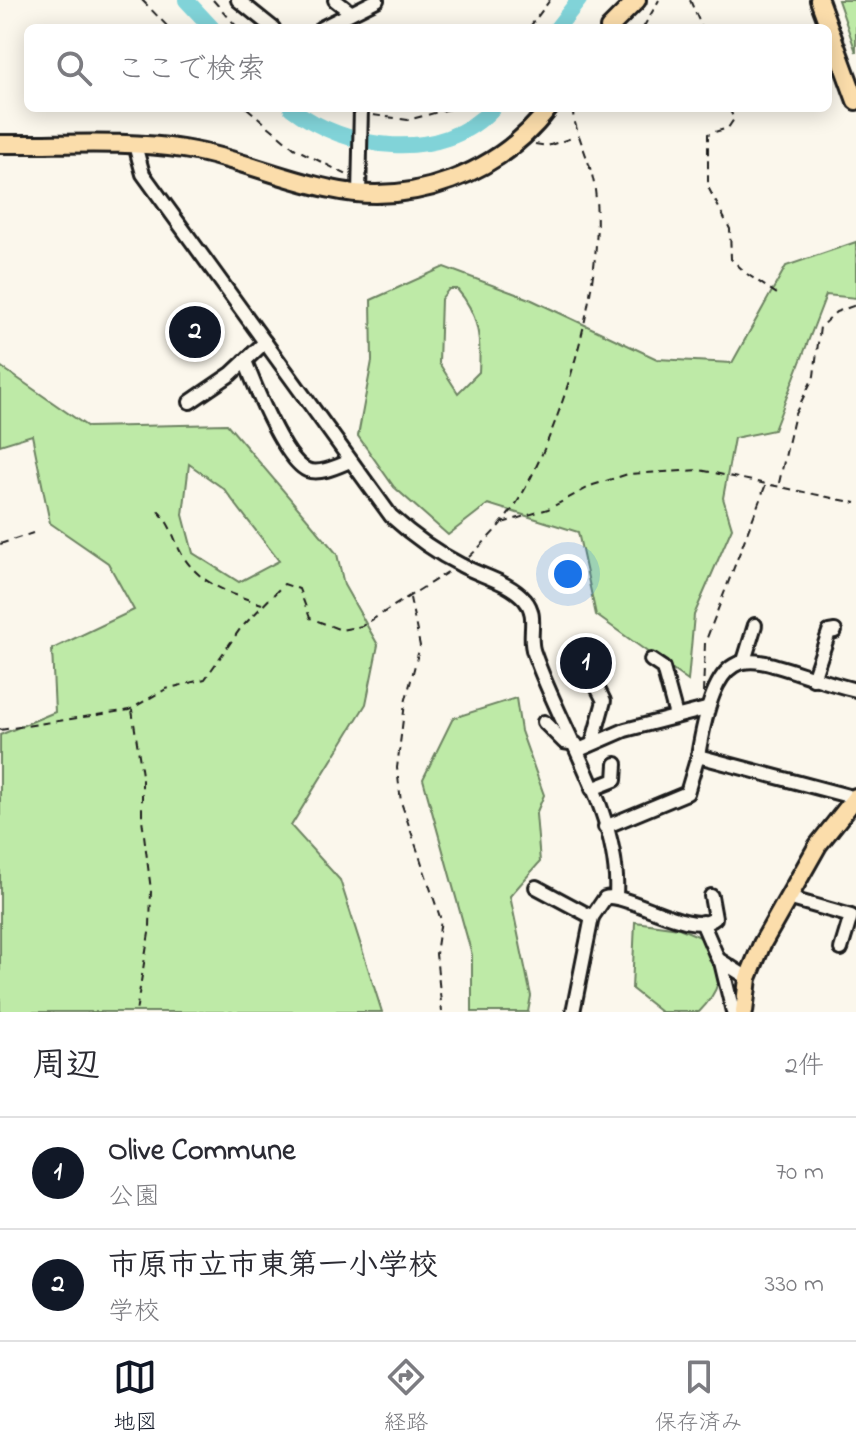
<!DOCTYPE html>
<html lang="ja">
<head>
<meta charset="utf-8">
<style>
	body { margin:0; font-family:"Indie Flower","Klee One",sans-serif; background:#f7f7f7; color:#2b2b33 }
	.you { position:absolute; left:568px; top:574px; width:28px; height:28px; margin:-20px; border:6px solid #fff; border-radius:50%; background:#1a73e8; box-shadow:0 0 0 12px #1a73e833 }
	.badge { display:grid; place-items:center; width:52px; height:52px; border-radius:50%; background:#111827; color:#fff; font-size:26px; font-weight:700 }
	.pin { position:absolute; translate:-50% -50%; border:4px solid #fff; box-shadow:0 2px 8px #0006 }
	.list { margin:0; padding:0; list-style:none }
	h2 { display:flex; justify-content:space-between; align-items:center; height:104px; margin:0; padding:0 32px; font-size:34px }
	h2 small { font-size:26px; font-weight:400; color:#7c7c81 }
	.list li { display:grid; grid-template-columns:52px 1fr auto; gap:24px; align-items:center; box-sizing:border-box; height:112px; padding:0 32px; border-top:2px solid #e1e1e2 }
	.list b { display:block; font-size:30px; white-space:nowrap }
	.list p { margin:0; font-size:26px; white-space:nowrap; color:#7c7c81 }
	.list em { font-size:26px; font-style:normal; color:#7c7c81 }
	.icon { flex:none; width:44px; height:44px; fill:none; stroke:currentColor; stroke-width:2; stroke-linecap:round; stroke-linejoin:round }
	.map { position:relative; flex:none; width:856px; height:1012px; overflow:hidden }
	.search { position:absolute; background:#fff; box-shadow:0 4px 20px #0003; left:24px; right:24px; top:24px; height:88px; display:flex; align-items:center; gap:20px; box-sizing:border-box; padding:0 28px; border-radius:12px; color:#7c7c81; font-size:30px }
	.sheet { height:328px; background:#fff }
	nav { display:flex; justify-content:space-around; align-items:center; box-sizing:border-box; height:112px; border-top:2px solid #e1e1e2; background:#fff; font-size:22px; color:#7c7c81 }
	nav a { display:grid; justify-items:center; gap:4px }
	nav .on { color:#111827 }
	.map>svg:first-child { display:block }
	.green { fill:#beeaa7; stroke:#6d8362; stroke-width:2; fill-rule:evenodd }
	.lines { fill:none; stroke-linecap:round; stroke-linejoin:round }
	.river { stroke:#81d3d8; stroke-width:16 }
	.minor-casing { stroke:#1c1c1c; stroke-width:18 }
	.major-casing { stroke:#1c1c1c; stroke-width:22 }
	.path { stroke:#1c1c1c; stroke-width:2; stroke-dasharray:8 6; stroke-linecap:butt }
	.minor { stroke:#fbf7ec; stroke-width:12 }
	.major { stroke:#fbddab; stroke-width:16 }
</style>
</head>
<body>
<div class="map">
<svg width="856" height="1012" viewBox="0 0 856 1012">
	<rect width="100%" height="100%" fill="#fbf7ec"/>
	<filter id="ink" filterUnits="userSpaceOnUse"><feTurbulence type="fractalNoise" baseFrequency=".0125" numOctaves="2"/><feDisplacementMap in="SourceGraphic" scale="16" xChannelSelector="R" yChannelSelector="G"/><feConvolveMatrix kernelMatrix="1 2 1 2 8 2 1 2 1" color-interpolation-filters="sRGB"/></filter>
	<g filter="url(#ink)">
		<g class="green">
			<path d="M 838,0 L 856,0 L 856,52 Z"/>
			<path d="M 856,242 L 856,298 L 826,295 L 774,430 L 734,438 L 723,498 L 732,528 L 694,615 L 688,681 L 596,615 L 578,532 L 488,504 L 448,535 L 394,487 L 358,436 L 372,361 L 371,300 L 444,267 L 532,300 L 657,359 L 732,363 L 786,266 ZM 449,289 L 457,289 C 479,314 481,339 479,372 L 458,393 L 439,363 L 441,299 Z"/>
			<path d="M 0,366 L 88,427 L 227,424 L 337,554 L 344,585 L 378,645 L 366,704 L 291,826 L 340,880 L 382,1012 L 0,1012 L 0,735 L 55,712 L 52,649 L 134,610 L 108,563 L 50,523 L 32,435 L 0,445 ZM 189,464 L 224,489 L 279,561 L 239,582 L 193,553 L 183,515 Z"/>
			<path d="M 516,698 L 521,731 L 544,795 L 536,814 L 540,862 L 510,896 L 531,996 L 528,1012 L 472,1012 L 472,955 L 423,779 L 453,718 Z"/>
			<path d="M 635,922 L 679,928 L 719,945 C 723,974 720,991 699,1012 L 661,1012 L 632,989 Z"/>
		</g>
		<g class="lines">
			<g class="river">
				<path d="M 186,0 L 212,28"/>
				<path d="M 557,28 L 579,0"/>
				<path d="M 291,108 C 346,150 441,165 493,108"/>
			</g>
			<g class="minor-casing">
				<g id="minor">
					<path d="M 238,0 L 273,28"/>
					<path d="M 335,0 L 349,11"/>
					<path d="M 321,28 L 377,0"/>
					<path d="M 135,145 L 143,174 L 391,516 C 412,535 435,552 461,565 C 481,576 510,582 525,600 C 539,616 527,636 534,653 C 559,727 621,815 616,895"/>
					<path d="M 359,194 L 361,108"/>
					<path d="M 245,361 C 254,384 284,460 307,470 C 320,475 338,466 350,461"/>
					<path d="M 190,402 L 231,374 L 265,342"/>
					<path d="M 651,660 L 663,668 L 676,716"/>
					<path d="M 744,661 L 755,625"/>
					<path d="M 813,679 L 829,632 L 835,631"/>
					<path d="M 544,722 L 564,742 L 576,744"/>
					<path d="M 593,741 L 604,701 L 597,687"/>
					<path d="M 579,750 L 625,730 L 706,709"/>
					<path d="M 698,756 C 721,617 753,665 856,690"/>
					<path d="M 592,789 L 615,780 L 616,764"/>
					<path d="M 605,827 L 687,793 L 698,756 L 856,798"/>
					<path d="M 536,887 L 592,917"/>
					<path d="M 788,898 L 851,916 L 841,949"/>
					<path d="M 702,922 L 718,959 L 748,978"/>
					<path d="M 721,962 L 733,1012"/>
					<path d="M 573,1012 L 592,917 L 605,898 C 623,890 693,938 715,918 L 711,896"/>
				</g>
			</g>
			<g class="major-casing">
				<g id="major">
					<path d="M 819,0 L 856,101"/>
					<path d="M 609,28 L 637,0"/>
					<path d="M 0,144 C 61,145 124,140 183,149 C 234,157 281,179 331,189 C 411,207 499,174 549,108"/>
					<path d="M 744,1012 L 748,978 L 762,944 L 818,845 L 856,797"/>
				</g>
			</g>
			<g class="path">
				<path d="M 142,0 L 169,28"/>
				<path d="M 213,0 L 238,28"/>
				<path d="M 690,0 L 702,28"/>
				<path d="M 529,28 L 550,0"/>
				<path d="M 643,28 L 659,0"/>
				<path d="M 247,108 L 294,148 L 349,176"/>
				<path d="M 336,108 L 351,112"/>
				<path d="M 729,108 L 734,119 L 728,128 L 708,134 L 708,187 L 730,229 L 731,259 L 747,274 L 777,294"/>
				<path d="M 373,115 L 408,120 L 453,108"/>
				<path d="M 535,144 L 547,146 L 575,137"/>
				<path d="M 779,483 L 795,414 L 814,376 L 820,327 L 836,312 L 856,305"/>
				<path d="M 158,511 C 169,522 173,535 179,549 C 196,583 228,593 262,604"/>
				<path d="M 502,523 L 548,509 L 593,485 L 628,474 L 700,470 L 856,503"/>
				<path d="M 0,544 L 33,533"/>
				<path d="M 469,557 C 487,540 508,518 521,496 C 565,419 606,278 595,190 C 591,160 576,137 572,108"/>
				<path d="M 410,598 L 420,646 L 405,703 L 397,768 L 401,802 L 441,920 L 436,954 L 442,1012"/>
				<path d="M 703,693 L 705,643 L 766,484"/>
				<path d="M 132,710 L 142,775 L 142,819 L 151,890 L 150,927 L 136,1012"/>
				<path d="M 0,730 L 129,710 L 166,689 L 205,679 L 240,629 L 284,584 L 299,589 L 310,618 L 341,630 L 362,626 L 451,570"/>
			</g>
			<use href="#minor" class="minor"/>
			<use href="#major" class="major"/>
		</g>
	</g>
</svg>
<div class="you"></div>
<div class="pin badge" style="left:586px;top:663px">1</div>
<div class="pin badge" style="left:195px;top:332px">2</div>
<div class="search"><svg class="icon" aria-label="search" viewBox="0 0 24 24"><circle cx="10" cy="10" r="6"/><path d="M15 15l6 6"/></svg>ここで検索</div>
</div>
<section class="sheet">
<h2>周辺<small>2件</small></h2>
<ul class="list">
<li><span class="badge">1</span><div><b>Olive Commune</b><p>公園</p></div><em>70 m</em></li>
<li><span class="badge">2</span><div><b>市原市立市東第一小学校</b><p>学校</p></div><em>330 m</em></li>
</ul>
</section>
<nav>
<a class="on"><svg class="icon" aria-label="map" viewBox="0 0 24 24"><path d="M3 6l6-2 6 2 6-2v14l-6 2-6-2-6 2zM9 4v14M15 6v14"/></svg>地図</a>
<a><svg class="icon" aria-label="directions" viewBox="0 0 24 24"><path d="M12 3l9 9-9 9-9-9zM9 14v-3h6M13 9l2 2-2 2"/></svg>経路</a>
<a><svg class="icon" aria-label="saved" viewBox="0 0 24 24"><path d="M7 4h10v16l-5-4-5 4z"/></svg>保存済み</a>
</nav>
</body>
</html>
